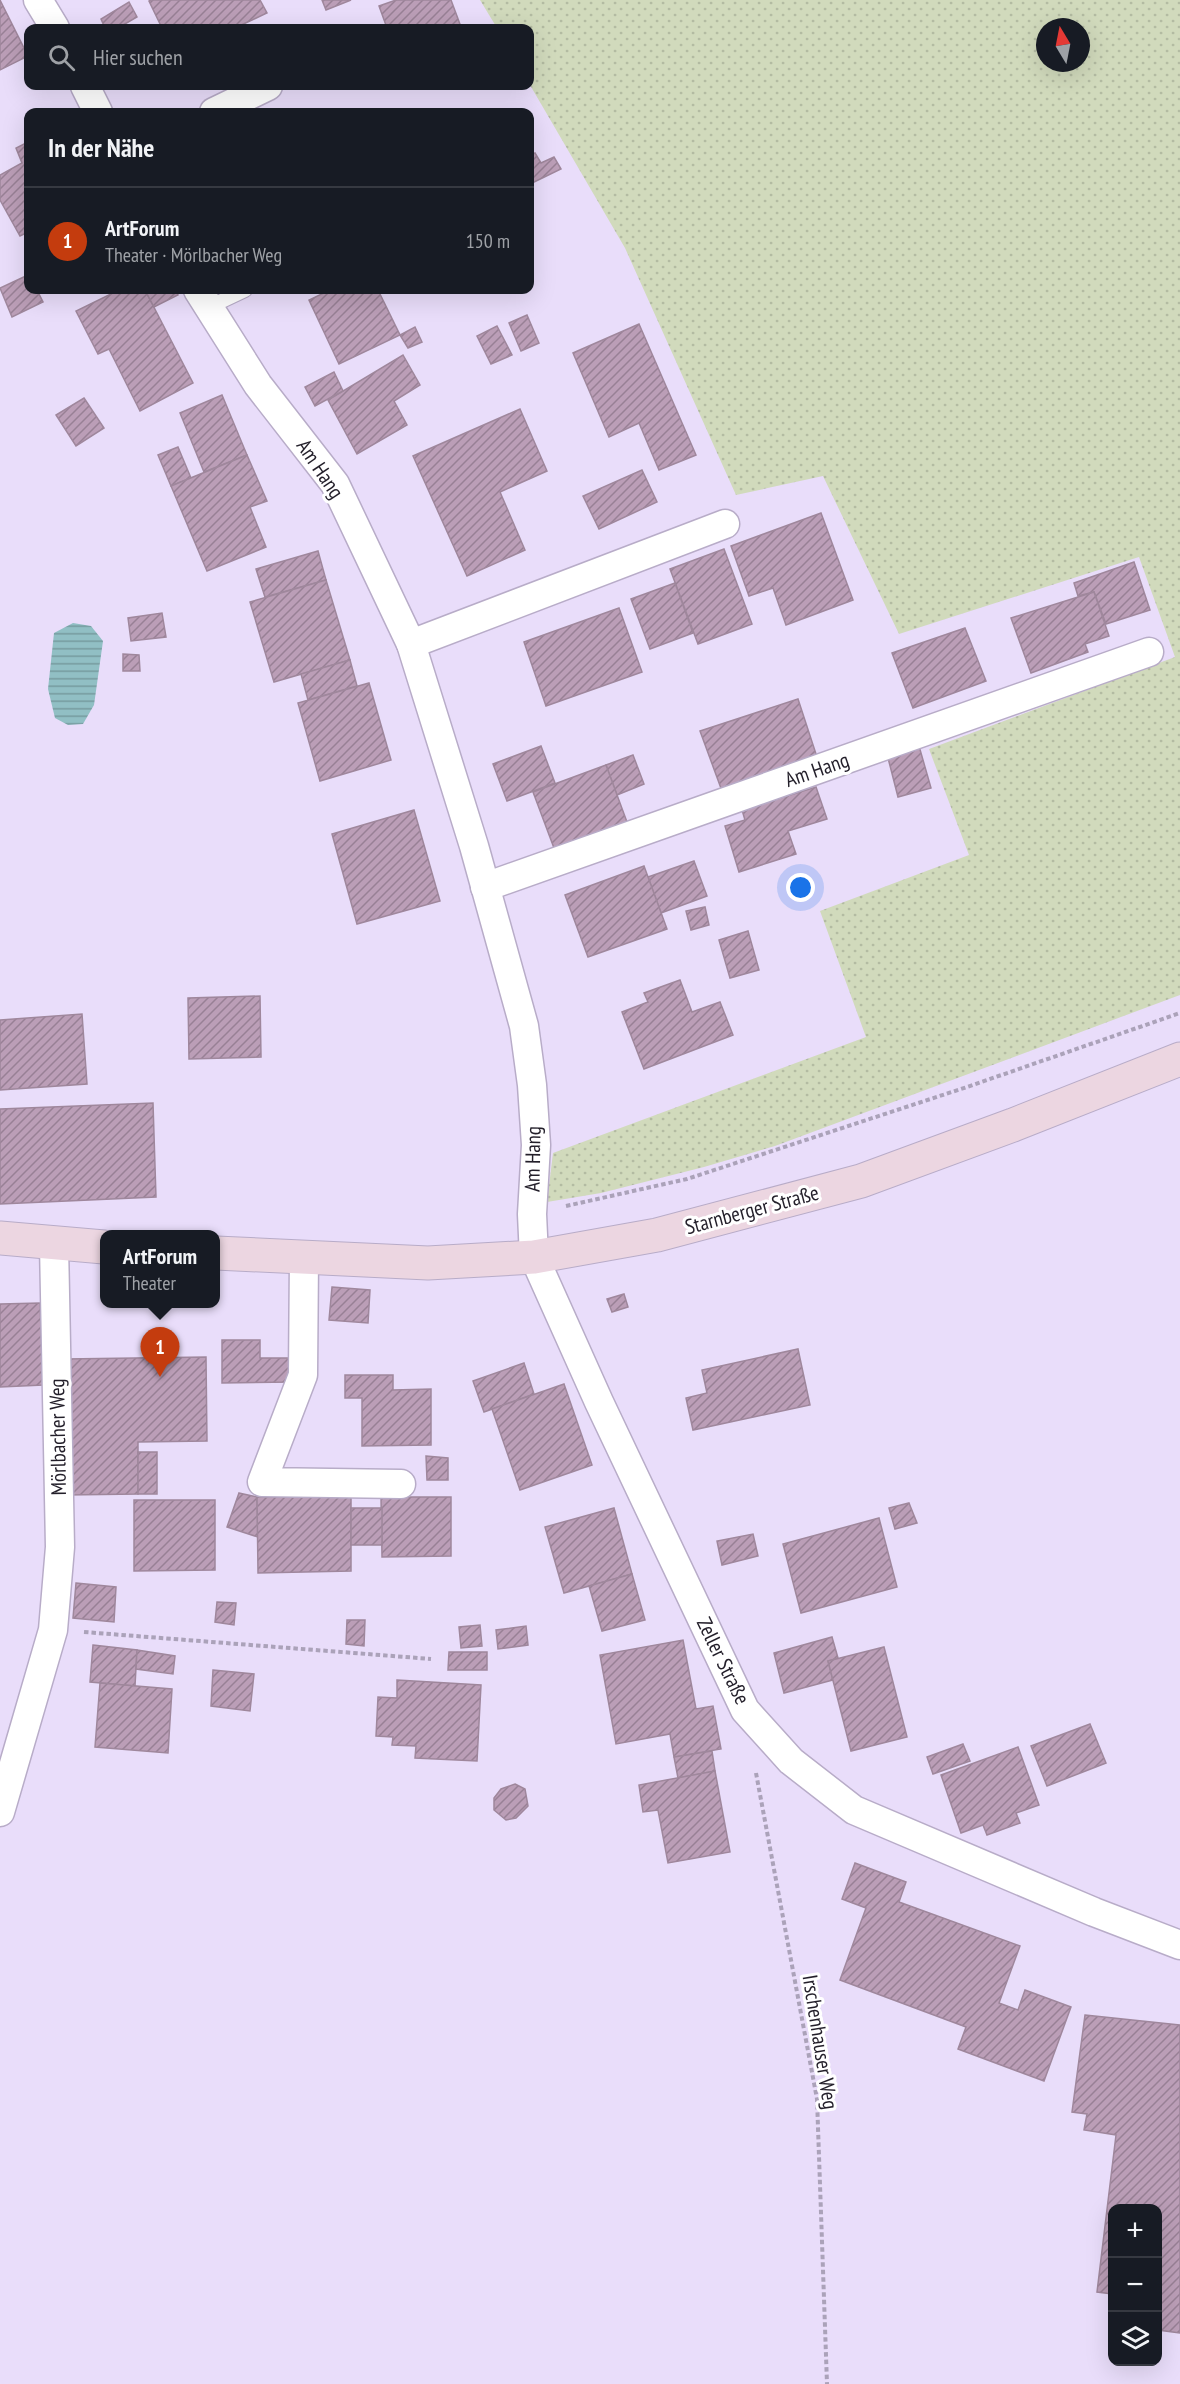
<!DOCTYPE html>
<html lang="de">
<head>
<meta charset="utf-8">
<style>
	body { margin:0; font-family:"PT Sans Narrow",sans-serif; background:#20242c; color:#f1f3f6 }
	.controls { position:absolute; right:18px; bottom:18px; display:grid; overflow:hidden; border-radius:12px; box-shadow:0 6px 24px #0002 }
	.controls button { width:54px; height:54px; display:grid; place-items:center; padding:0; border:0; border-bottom:2px solid #363941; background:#171b24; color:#f1f3f6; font:30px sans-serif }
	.compass { position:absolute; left:1036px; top:18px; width:54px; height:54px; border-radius:50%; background:#171b24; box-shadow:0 6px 24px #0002; rotate:350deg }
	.you { position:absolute; left:801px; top:888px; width:21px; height:21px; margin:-15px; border:4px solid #fff; border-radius:50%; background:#1a73e8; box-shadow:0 0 0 9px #1a73e833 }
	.badge { display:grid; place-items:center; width:39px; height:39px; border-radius:50%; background:#c43c0e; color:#fff; font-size:20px; font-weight:700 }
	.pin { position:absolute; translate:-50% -50px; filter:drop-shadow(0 2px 3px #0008) }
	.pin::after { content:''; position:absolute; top:32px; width:21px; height:18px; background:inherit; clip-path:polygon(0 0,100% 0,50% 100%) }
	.popup { position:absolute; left:100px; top:1230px; width:120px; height:78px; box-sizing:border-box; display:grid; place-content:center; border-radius:12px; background:#171b24; filter:drop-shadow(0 2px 4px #0005); font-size:20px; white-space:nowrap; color:#9ea1a6 }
	.popup b { font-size:22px; color:#f1f3f6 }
	.popup::after { content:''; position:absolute; left:50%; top:100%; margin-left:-12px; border:12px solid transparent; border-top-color:#171b24 }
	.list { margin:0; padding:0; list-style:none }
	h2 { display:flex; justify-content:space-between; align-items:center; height:78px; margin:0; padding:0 24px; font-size:26px }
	h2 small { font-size:20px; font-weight:400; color:#9ea1a6 }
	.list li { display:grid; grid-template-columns:39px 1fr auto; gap:18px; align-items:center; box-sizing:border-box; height:108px; padding:0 24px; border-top:2px solid #363941 }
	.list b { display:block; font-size:22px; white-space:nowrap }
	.list p { margin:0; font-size:20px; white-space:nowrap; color:#9ea1a6 }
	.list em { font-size:20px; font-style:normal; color:#9ea1a6 }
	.icon { flex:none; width:33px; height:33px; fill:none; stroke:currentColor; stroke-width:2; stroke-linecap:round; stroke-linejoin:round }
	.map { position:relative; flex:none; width:1180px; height:2384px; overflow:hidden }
	.search { position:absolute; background:#171b24; box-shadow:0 6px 24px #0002; left:24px; top:24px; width:510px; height:66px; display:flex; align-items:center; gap:15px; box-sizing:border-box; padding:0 21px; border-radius:12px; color:#9ea1a6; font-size:22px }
	.panel { position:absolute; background:#171b24; box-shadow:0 6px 24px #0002; left:24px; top:108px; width:510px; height:186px; border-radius:12px }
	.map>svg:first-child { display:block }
	.grass { fill:url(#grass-dots); fill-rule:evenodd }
	.water { fill:url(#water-rules) }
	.building { fill:url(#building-hatch); stroke:#9f879c; stroke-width:1.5 }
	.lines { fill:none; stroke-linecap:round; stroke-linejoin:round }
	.lane-casing { stroke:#b8acc8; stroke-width:16 }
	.street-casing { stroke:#b8acc8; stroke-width:31 }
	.secondary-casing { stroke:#b8acc8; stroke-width:35 }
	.path { stroke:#aba2b9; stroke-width:4; stroke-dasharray:4.5 3; stroke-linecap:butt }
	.lane { stroke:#fff; stroke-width:14 }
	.street { stroke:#fff; stroke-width:28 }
	.secondary { stroke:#ecd6e1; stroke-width:33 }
	.labels { text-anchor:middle; stroke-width:6; stroke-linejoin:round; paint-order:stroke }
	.street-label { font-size:21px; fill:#231f2a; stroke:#fff }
</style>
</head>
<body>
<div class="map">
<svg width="1180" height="2384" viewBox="0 0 1180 2384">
	<defs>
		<pattern id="grass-dots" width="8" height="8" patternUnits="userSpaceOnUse" patternTransform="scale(1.5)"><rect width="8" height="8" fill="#d1dabc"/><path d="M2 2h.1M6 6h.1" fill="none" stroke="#b3bba2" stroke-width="1.8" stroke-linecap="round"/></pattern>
		<pattern id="water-rules" width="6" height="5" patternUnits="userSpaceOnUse" patternTransform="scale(1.5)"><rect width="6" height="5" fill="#91bfc4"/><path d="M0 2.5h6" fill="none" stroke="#769b9f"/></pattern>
		<pattern id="building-hatch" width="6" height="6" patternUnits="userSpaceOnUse" patternTransform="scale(1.5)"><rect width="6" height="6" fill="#bb9eb7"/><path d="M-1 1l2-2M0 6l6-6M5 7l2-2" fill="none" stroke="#988095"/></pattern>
	</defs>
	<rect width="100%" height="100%" fill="#e9ddfa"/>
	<path class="grass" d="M 480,0 L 1180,0 L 1180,995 L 775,1146 L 704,1167 L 601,1193 L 547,1202 L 553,1153 L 866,1037 L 820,911 L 969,855 L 929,749 L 1175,657 L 1139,557 L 899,634 L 823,476 L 736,495 L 625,248 L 530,85 L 530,28 L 497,28 ZM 1045,27 L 1081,27 L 1081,63 L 1045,63 Z"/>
	<path class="water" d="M 73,623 L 91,626 L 103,641 L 94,705 L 83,724 L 68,725 L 55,718 L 48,689 L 54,633 Z"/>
	<g class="building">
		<path d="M 0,0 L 28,56 L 0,70 Z"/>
		<path d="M 151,0 L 260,0 L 267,13 L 235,28 L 162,28 L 149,1 Z"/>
		<path d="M 322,0 L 351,0 L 326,10 Z"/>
		<path d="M 396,0 L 451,0 L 461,27 L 455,28 L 387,28 L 379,6 Z"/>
		<path d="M 129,2 L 137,17 L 118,28 L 105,28 L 101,19 Z"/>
		<path d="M 28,142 L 28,232 L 20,236 L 0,200 L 0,175 L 22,163 L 16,148 Z"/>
		<path d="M 535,153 L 541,163 L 554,157 L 561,169 L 530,184 L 530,155 Z"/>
		<path d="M 28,275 L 28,290 L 37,290 L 43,302 L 12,317 L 0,288 Z"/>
		<path d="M 119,290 L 145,290 L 193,383 L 140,411 L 109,349 L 98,354 L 76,311 Z"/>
		<path d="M 145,290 L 176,290 L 178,295 L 154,307 Z"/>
		<path d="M 325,290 L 378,290 L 400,335 L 339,364 L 309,300 L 326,292 Z"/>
		<path d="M 527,315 L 539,343 L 521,351 L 509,323 Z"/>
		<path d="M 639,324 L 696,455 L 659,470 L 639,423 L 609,437 L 573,353 Z"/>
		<path d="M 497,326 L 512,355 L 491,364 L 477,336 Z"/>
		<path d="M 415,327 L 422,342 L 408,348 L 400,335 Z"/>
		<path d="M 403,355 L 420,385 L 394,401 L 407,425 L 357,454 L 328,400 Z"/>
		<path d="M 334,372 L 343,391 L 315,406 L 305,387 Z"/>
		<path d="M 222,395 L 247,455 L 204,472 L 180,413 Z"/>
		<path d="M 84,398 L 104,428 L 76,446 L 56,415 Z"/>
		<path d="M 520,409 L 547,471 L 500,492 L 525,550 L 467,576 L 413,456 Z"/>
		<path d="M 178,447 L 191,478 L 171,486 L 158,455 Z"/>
		<path d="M 247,455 L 267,501 L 250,507 L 266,547 L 207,571 L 171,486 Z"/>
		<path d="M 642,470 L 657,502 L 599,529 L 583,496 Z"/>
		<path d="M 821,513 L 853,600 L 786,625 L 773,588 L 749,596 L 731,546 Z"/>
		<path d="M 724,549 L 752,624 L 698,644 L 670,569 Z"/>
		<path d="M 318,551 L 326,580 L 265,597 L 256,569 Z"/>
		<path d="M 1134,562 L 1150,610 L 1106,624 L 1094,592 L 1078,596 L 1074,583 Z"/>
		<path d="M 326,580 L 350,660 L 274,682 L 250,602 Z"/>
		<path d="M 675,583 L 693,633 L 650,649 L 631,599 Z"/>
		<path d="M 1094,592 L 1109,636 L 1085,644 L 1088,652 L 1031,673 L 1011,618 Z"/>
		<path d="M 619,608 L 642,672 L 546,706 L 524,642 Z"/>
		<path d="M 162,613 L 166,637 L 131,641 L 128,618 Z"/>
		<path d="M 965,628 L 986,681 L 913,708 L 892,653 Z"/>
		<path d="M 123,654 L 139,655 L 140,671 L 123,671 Z"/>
		<path d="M 350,660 L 357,686 L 308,700 L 301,674 Z"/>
		<path d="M 369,683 L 391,760 L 320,781 L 298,703 Z"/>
		<path d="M 798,699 L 817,757 L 722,791 L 700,731 Z"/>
		<path d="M 541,746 L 555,783 L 507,801 L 493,764 Z"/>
		<path d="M 919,746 L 931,788 L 898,797 L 887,754 Z"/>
		<path d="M 633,755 L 644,784 L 617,795 L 606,765 Z"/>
		<path d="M 606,765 L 627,822 L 554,848 L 533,792 Z"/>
		<path d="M 816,787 L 827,819 L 788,831 L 796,854 L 739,872 L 725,826 L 745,820 L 742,810 Z"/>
		<path d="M 414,810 L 440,901 L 357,924 L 332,834 Z"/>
		<path d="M 694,861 L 707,896 L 661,913 L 648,877 Z"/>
		<path d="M 644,866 L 667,929 L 588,957 L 565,895 Z"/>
		<path d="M 705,907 L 709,925 L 691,930 L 686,911 Z"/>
		<path d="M 748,931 L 759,970 L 730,978 L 719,940 Z"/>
		<path d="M 680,980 L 692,1012 L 720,1002 L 733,1035 L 644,1069 L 622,1012 L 648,1002 L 644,993 Z"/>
		<path d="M 260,996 L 261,1057 L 189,1059 L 188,998 Z"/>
		<path d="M 82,1014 L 87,1084 L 0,1090 L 0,1020 Z"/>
		<path d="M 153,1103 L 156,1197 L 0,1204 L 0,1109 Z"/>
		<path d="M 332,1287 L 370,1290 L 368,1323 L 329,1320 Z"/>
		<path d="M 624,1294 L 628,1307 L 612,1312 L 607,1299 Z"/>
		<path d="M 40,1303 L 43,1385 L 0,1387 L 0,1304 Z"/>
		<path d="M 222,1340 L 260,1340 L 260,1358 L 291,1358 L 292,1382 L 222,1383 Z"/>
		<path d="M 798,1349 L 810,1405 L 693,1430 L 686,1398 L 707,1393 L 702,1370 Z"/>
		<path d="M 206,1357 L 207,1441 L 138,1442 L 138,1494 L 66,1495 L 65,1359 Z"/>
		<path d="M 524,1363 L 534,1394 L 484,1412 L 473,1381 Z"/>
		<path d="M 345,1375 L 393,1375 L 393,1390 L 431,1389 L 431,1445 L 362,1446 L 362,1398 L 345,1398 Z"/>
		<path d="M 564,1384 L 592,1465 L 520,1490 L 492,1409 Z"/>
		<rect x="138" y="1452" width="19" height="42"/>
		<path d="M 426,1456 L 448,1458 L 448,1480 L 427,1480 Z"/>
		<path d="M 239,1493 L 257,1497 L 258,1537 L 227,1527 Z"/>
		<path d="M 351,1496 L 351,1571 L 258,1573 L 257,1497 Z"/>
		<path d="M 381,1497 L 451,1497 L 451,1556 L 382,1557 Z"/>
		<path d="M 134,1500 L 215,1500 L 215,1570 L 134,1571 Z"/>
		<path d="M 909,1503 L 917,1523 L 895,1529 L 889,1508 Z"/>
		<rect x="351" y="1508" width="31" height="37"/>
		<path d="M 614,1508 L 632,1574 L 564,1593 L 545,1527 Z"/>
		<path d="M 879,1518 L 897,1587 L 801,1613 L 783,1544 Z"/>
		<path d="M 753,1534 L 758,1556 L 722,1565 L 717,1541 Z"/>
		<path d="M 632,1574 L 645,1620 L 602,1631 L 589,1586 Z"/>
		<path d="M 76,1583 L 116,1587 L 114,1622 L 73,1618 Z"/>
		<path d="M 217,1602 L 236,1603 L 234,1625 L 215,1622 Z"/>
		<path d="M 347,1620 L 365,1620 L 364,1646 L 346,1644 Z"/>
		<path d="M 480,1625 L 482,1646 L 461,1648 L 459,1627 Z"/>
		<path d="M 526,1626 L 528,1645 L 498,1649 L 496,1630 Z"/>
		<path d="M 832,1637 L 838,1658 L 828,1661 L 833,1680 L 784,1693 L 774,1653 Z"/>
		<path d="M 683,1640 L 696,1709 L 713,1706 L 721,1749 L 674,1757 L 670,1734 L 616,1744 L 600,1655 Z"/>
		<path d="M 93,1645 L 137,1650 L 135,1686 L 90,1682 Z"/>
		<path d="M 884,1647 L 907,1737 L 851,1751 L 828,1661 Z"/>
		<path d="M 137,1650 L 175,1656 L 173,1674 L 136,1669 Z"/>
		<path d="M 449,1652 L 487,1652 L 487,1670 L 448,1670 Z"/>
		<path d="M 213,1670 L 254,1674 L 250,1711 L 211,1706 Z"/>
		<path d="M 397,1680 L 481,1685 L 477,1761 L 415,1758 L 416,1746 L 392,1745 L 393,1737 L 376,1736 L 378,1697 L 397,1698 Z"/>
		<path d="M 100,1683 L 172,1689 L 168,1753 L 95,1747 Z"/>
		<path d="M 1090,1724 L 1106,1763 L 1047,1786 L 1031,1746 Z"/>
		<path d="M 963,1744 L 970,1761 L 933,1774 L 927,1757 Z"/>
		<path d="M 1018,1747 L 1039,1805 L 1016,1813 L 1020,1823 L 987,1835 L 983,1825 L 961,1833 L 941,1775 Z"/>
		<path d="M 712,1751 L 715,1771 L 678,1778 L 674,1757 Z"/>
		<path d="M 715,1771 L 730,1852 L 668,1863 L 658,1810 L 643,1812 L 639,1785 Z"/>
		<path d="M 515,1784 L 525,1789 L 528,1806 L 516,1818 L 506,1820 L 494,1810 L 494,1798 L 501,1789 Z"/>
		<path d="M 855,1863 L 906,1882 L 899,1902 L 1020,1946 L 999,2003 L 1018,2010 L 1025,1990 L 1071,2007 L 1044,2081 L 958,2049 L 966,2027 L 840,1980 L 866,1908 L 842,1899 Z"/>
		<path d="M 1085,2015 L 1180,2025 L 1180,2333 L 1158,2330 L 1158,2208 L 1112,2208 L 1112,2294 L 1097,2292 L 1116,2135 L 1084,2130 L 1087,2114 L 1072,2112 Z"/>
	</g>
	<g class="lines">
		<g class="lane-casing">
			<path id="lane" d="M 209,307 L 245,290"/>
		</g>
		<g class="street-casing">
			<g id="street">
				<path d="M 38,0 L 55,28"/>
				<path d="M 85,86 L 98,112"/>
				<path d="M 214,112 L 268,86"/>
				<path d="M 198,290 L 258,385 L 335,484 L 411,644 L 474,846 L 524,1026 L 532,1085 L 536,1145 L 532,1214 L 534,1257 L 599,1402 L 745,1710 L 791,1761 L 854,1810 L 1094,1912 L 1180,1945"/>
				<path d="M 411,644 L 725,524"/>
				<path d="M 485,887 L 1149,652"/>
				<path d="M 304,1258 L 303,1375 L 262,1482 L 401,1484"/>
				<path d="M 0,1812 L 53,1630 L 60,1547 L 54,1244"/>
			</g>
		</g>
		<g class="secondary-casing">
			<g id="secondary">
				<path d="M 0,1238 L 104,1247"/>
				<path d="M 216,1253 L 428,1263 L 534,1257 L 657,1235 L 861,1181 L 1013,1125 L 1180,1059"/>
			</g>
		</g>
		<g class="path">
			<path d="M 566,1206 L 687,1179 L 967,1087 L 1180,1013"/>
			<path d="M 84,1632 L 431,1659"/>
			<path d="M 756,1773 L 817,2099 L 827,2384"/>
		</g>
		<use href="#lane" class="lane"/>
		<use href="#street" class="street"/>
		<use href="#secondary" class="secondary"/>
	</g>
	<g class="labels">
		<g class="street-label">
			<text transform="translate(320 469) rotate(56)" y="7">Am Hang</text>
			<text transform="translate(817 770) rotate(-19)" y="7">Am Hang</text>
			<text transform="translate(533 1159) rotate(-89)" y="7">Am Hang</text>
			<text transform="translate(752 1210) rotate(-15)" y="7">Starnberger Straße</text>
			<text transform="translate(58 1437) rotate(-91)" y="7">Mörlbacher Weg</text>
			<text transform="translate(723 1661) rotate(64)" y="7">Zeller Straße</text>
			<text transform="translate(820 2042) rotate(81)" y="7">Irschenhauser Weg</text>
		</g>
	</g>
</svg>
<div class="controls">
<button>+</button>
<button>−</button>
<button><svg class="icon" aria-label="layers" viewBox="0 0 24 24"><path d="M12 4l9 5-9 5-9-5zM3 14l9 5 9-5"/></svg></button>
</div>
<svg class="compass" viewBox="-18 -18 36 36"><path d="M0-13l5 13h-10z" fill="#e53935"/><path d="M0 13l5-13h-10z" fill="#9ea1a6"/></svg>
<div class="you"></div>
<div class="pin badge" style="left:160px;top:1377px">1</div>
<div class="popup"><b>ArtForum</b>Theater</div>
<div class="search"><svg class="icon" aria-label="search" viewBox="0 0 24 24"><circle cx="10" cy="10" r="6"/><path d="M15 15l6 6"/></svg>Hier suchen</div>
<section class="panel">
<h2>In der Nähe<small></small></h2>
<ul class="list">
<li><span class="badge">1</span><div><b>ArtForum</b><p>Theater · Mörlbacher Weg</p></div><em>150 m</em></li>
</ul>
</section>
</div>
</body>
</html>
